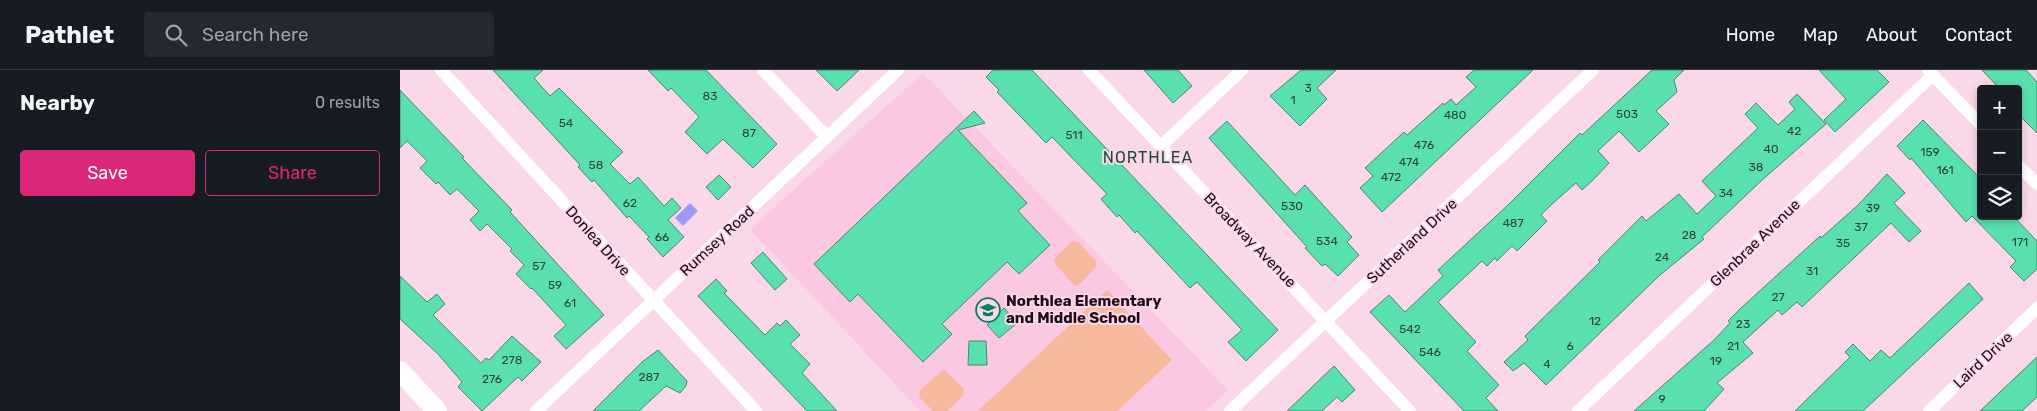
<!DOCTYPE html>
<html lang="en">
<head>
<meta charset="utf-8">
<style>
	body { margin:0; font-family:Rubik,sans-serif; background:#242831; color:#f1f3f6 }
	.controls { position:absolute; right:15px; top:15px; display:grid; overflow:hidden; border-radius:5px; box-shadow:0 2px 8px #0003 }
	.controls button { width:45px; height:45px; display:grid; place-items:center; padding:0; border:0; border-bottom:1px solid #363941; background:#171b24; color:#f1f3f6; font:25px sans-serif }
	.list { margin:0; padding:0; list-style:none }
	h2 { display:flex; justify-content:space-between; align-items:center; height:65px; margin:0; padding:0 20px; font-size:21px }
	h2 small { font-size:16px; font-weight:400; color:#9ea1a6 }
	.actions { display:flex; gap:10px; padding:15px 20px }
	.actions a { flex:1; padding:11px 0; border:1px solid #db2777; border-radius:5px; text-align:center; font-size:18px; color:#db2777 }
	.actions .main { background:#db2777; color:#fff }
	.icon { flex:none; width:28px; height:28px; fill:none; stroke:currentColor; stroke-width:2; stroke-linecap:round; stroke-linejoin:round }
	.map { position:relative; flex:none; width:1637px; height:341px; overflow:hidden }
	header { display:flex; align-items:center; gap:30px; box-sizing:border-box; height:70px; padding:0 25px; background:#171b24; border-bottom:1px solid #363941 }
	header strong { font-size:24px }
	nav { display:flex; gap:28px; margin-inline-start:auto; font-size:18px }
	.search { width:350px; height:45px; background:#242831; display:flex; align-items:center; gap:12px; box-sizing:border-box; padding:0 18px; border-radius:5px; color:#9ea1a6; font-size:19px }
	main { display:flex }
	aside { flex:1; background:#171b24 }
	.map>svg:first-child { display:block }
	.built { fill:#fbc8e3 }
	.green { fill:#f6b99d }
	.water { fill:#a098f7 }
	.building { fill:#5adfaf; stroke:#4b876f }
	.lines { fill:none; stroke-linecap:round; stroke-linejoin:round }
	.minor { stroke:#fff; stroke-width:12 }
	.primary { stroke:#fff; stroke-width:20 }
	.labels { text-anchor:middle; stroke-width:4; stroke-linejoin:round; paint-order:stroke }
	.number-label { font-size:12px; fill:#2e413d }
	.street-label { font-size:15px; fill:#1f0c17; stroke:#fad8e9 }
	.poi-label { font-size:15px; font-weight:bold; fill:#1f0c17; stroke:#fad8e9; text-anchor:start }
	.neighbourhood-label { font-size:16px; letter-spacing:1px; fill:#1c4b3a; stroke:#fad8e9 }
</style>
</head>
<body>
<header>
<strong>Pathlet</strong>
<div class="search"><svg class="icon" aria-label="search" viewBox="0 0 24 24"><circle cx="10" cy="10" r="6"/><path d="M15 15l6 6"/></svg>Search here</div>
<nav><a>Home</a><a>Map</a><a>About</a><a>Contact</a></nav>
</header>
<main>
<aside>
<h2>Nearby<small>0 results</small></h2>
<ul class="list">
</ul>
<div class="actions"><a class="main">Save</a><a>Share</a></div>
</aside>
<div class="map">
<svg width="1637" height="341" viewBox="0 0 1637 341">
	<rect width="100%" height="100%" fill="#fad8e9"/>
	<path class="built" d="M 523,3 L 828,320 L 806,341 L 520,341 L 350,159 Z"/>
	<g class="green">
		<path d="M 672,171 L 678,172 L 696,191 L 696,197 L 680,214 L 675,216 L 655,194 L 654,189 Z"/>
		<path d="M 707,220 L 772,290 L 717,341 L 578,341 Z"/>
		<path d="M 544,299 L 564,319 L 563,326 L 547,341 L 533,341 L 520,328 L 519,321 Z"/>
	</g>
	<path class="water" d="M 290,133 L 298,141 L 283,156 L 275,148 Z"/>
	<g class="building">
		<path d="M 93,0 L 143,0 L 134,8 L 150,26 L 159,18 L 223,82 L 210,94 L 230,114 L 238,107 L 264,136 L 272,128 L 281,138 L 268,150 L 284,167 L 263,187 L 247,169 L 249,167 L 229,146 L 227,148 L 194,110 L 192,112 L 178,97 L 180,95 Z"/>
		<path d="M 248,0 L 306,0 L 377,74 L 353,98 L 323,69 L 307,84 L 285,62 L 299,47 L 271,18 L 268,21 Z"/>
		<path d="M 416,0 L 459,0 L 437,21 Z"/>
		<path d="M 593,0 L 632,0 L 878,260 L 846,291 L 828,272 L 842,260 L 797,212 L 790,218 L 737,161 L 735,163 L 719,145 L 717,147 L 701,129 L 707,124 L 652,67 L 646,73 L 597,22 L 599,20 L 586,7 Z"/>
		<path d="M 744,0 L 778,0 L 792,16 L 773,33 Z"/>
		<path d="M 901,0 L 936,0 L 917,18 L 927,29 L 900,56 L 870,26 Z"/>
		<path d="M 1074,0 L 1133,0 L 982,142 L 960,118 L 973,106 L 965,98 L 1004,62 L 1007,65 L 1043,33 L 1044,35 L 1051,29 L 1056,35 L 1076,17 L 1066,7 Z"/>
		<path d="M 1252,0 L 1284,0 L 1274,10 L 1277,22 L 1256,41 L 1269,54 L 1239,82 L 1219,61 L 1198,81 L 1209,93 L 1194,109 L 1182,120 L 1176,113 L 1152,134 L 1141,145 L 1147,151 L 1117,181 L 1112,176 L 1097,191 L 1095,188 L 1087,196 L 1082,191 L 1038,232 L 1076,272 L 1067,281 L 1099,315 L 1086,328 L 1098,341 L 1064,341 L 970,242 L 989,225 L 1005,242 L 1043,206 L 1038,200 L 1108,135 L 1180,63 L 1182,65 Z"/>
		<path d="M 1419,0 L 1477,0 L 1489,12 L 1435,62 L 1424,50 L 1446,29 Z"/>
		<path d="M 1582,0 L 1626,0 L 1637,12 L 1637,63 L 1618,44 L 1618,19 L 1600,19 Z"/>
		<path d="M 0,20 L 64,87 L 62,88 L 112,140 L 110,142 L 204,245 L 166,279 L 154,266 L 166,255 L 132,218 L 131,219 L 116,204 L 124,195 L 110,181 L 112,179 L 87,154 L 80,161 L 70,150 L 79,141 L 57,119 L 50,125 L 38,112 L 36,114 L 20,98 L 27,91 L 7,71 L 0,78 Z"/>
		<path d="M 1397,24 L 1426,54 L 1361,111 L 1302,167 L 1304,169 L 1260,205 L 1146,315 L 1124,293 L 1113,301 L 1104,292 L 1128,270 L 1125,266 L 1200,192 L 1198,190 L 1242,146 L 1246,151 L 1279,124 L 1297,144 L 1316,126 L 1302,111 L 1358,58 L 1345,44 L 1356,33 L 1378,55 L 1395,39 L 1389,32 Z"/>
		<path d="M 574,41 L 585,53 L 558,60 L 627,133 L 618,141 L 650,175 L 619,204 L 607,192 L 542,254 L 552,264 L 523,292 L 458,224 L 450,232 L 414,194 Z"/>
		<path d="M 1523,50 L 1581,109 L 1581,146 L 1613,146 L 1637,171 L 1637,199 L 1624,211 L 1610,197 L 1616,191 L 1572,146 L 1566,152 L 1511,88 L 1510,90 L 1497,76 Z"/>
		<path d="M 827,51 L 895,125 L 905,115 L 952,167 L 947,172 L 959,185 L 938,206 L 925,194 L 922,196 L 905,178 L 907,177 L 809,68 Z"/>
		<path d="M 1487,104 L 1505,123 L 1494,133 L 1521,161 L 1509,172 L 1491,153 L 1402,237 L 1397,232 L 1382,245 L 1378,240 L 1343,272 L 1353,283 L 1317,313 L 1324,319 L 1304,341 L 1234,341 L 1314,270 L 1330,253 L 1328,251 L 1341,238 L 1420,166 L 1421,168 L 1458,135 Z"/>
		<path d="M 319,105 L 331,117 L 318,130 L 306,117 Z"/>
		<path d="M 363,182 L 387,209 L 375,220 L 351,193 Z"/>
		<path d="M 0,206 L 27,232 L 37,224 L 45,234 L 33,245 L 81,293 L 86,288 L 89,290 L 112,266 L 141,292 L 122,311 L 118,307 L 82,341 L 58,317 L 62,312 L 38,284 L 0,249 Z"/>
		<path d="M 316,209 L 327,221 L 324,223 L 365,265 L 377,253 L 380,256 L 386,250 L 400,265 L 390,274 L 410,294 L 402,303 L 437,341 L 407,341 L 298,226 Z"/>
		<path d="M 1569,213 L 1583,229 L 1463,341 L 1395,341 L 1450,287 L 1445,282 L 1453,274 L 1470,291 L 1481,280 L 1490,288 Z"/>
		<path d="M 604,238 L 617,253 L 599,268 L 587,255 Z"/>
		<path d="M 569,271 L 586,271 L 587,295 L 568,295 Z"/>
		<path d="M 258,280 L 287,311 L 286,316 L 280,323 L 266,316 L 239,341 L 193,341 L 242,292 Z"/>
		<path d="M 1637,287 L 1637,327 L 1622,341 L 1580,341 Z"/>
		<path d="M 934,296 L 955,320 L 942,332 L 937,327 L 922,341 L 887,341 Z"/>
	</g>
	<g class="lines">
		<g class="minor">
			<path d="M 41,0 L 356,341"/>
			<path d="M 363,0 L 427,67"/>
			<path d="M 689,0 L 1010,341"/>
			<path d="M 1528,0 L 1581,55"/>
			<path d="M 762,75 L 842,0"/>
			<path d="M 1618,95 L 1637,114"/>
			<path d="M 136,341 L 498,0"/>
			<path d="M 830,341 L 1193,0"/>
			<path d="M 1178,341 L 1533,5"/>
			<path d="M 1529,341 L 1637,238"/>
		</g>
		<path class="primary" d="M 0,301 L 37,341"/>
	</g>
	<defs>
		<g id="school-ring" transform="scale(1.25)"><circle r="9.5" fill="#fad8e9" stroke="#0b805e" stroke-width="1.5"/><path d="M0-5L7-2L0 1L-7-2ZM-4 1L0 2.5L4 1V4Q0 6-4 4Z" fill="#0b805e"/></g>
	</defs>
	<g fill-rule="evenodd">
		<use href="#school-ring" x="588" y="240"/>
	</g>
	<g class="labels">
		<g class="number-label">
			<text x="908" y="22">3</text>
			<text x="310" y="30">83</text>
			<text x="893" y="34">1</text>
			<text x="1227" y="48">503</text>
			<text x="1055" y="49">480</text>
			<text x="166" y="57">54</text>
			<text x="1394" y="65">42</text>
			<text x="349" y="67">87</text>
			<text x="674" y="69">511</text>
			<text x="1024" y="79">476</text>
			<text x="1371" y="83">40</text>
			<text x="1530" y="86">159</text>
			<text x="1009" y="96">474</text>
			<text x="196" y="99">58</text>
			<text x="1356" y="101">38</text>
			<text x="1545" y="104">161</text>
			<text x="991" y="111">472</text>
			<text x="1326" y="127">34</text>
			<text x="230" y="137">62</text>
			<text x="892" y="140">530</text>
			<text x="1473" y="142">39</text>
			<text x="1113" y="157">487</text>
			<text x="1461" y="161">37</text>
			<text x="1289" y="169">28</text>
			<text x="262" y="171">66</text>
			<text x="927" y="175">534</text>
			<text x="1620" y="176">171</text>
			<text x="1443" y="177">35</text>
			<text x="1262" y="191">24</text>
			<text x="139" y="200">57</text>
			<text x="1412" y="205">31</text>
			<text x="155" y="219">59</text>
			<text x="1378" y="231">27</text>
			<text x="170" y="237">61</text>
			<text x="1195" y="255">12</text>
			<text x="1343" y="258">23</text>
			<text x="1010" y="263">542</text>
			<text x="1170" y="280">6</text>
			<text x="1333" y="280">21</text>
			<text x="1030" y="286">546</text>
			<text x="112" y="294">278</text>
			<text x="1316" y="295">19</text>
			<text x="1147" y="298">4</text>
			<text x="249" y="311">287</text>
			<text x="92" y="313">276</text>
			<text x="1262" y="333">9</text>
		</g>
		<g class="street-label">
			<text transform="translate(850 170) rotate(46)" y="5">Broadway Avenue</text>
			<text transform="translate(198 171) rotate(48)" y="5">Donlea Drive</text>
			<text transform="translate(317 171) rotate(-43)" y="5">Rumsey Road</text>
			<text transform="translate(1012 171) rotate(-43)" y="5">Sutherland Drive</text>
			<text transform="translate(1355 173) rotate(-44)" y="5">Glenbrae Avenue</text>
			<text transform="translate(1583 290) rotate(-43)" y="5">Laird Drive</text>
		</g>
		<g class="poi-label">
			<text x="606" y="236">Northlea Elementary<tspan x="606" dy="17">and Middle School</tspan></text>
		</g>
		<g class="neighbourhood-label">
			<text x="748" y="93">NORTHLEA</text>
		</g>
	</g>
</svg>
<div class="controls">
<button>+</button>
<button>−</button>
<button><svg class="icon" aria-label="layers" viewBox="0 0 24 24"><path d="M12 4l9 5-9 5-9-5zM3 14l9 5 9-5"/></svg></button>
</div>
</div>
</main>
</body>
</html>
